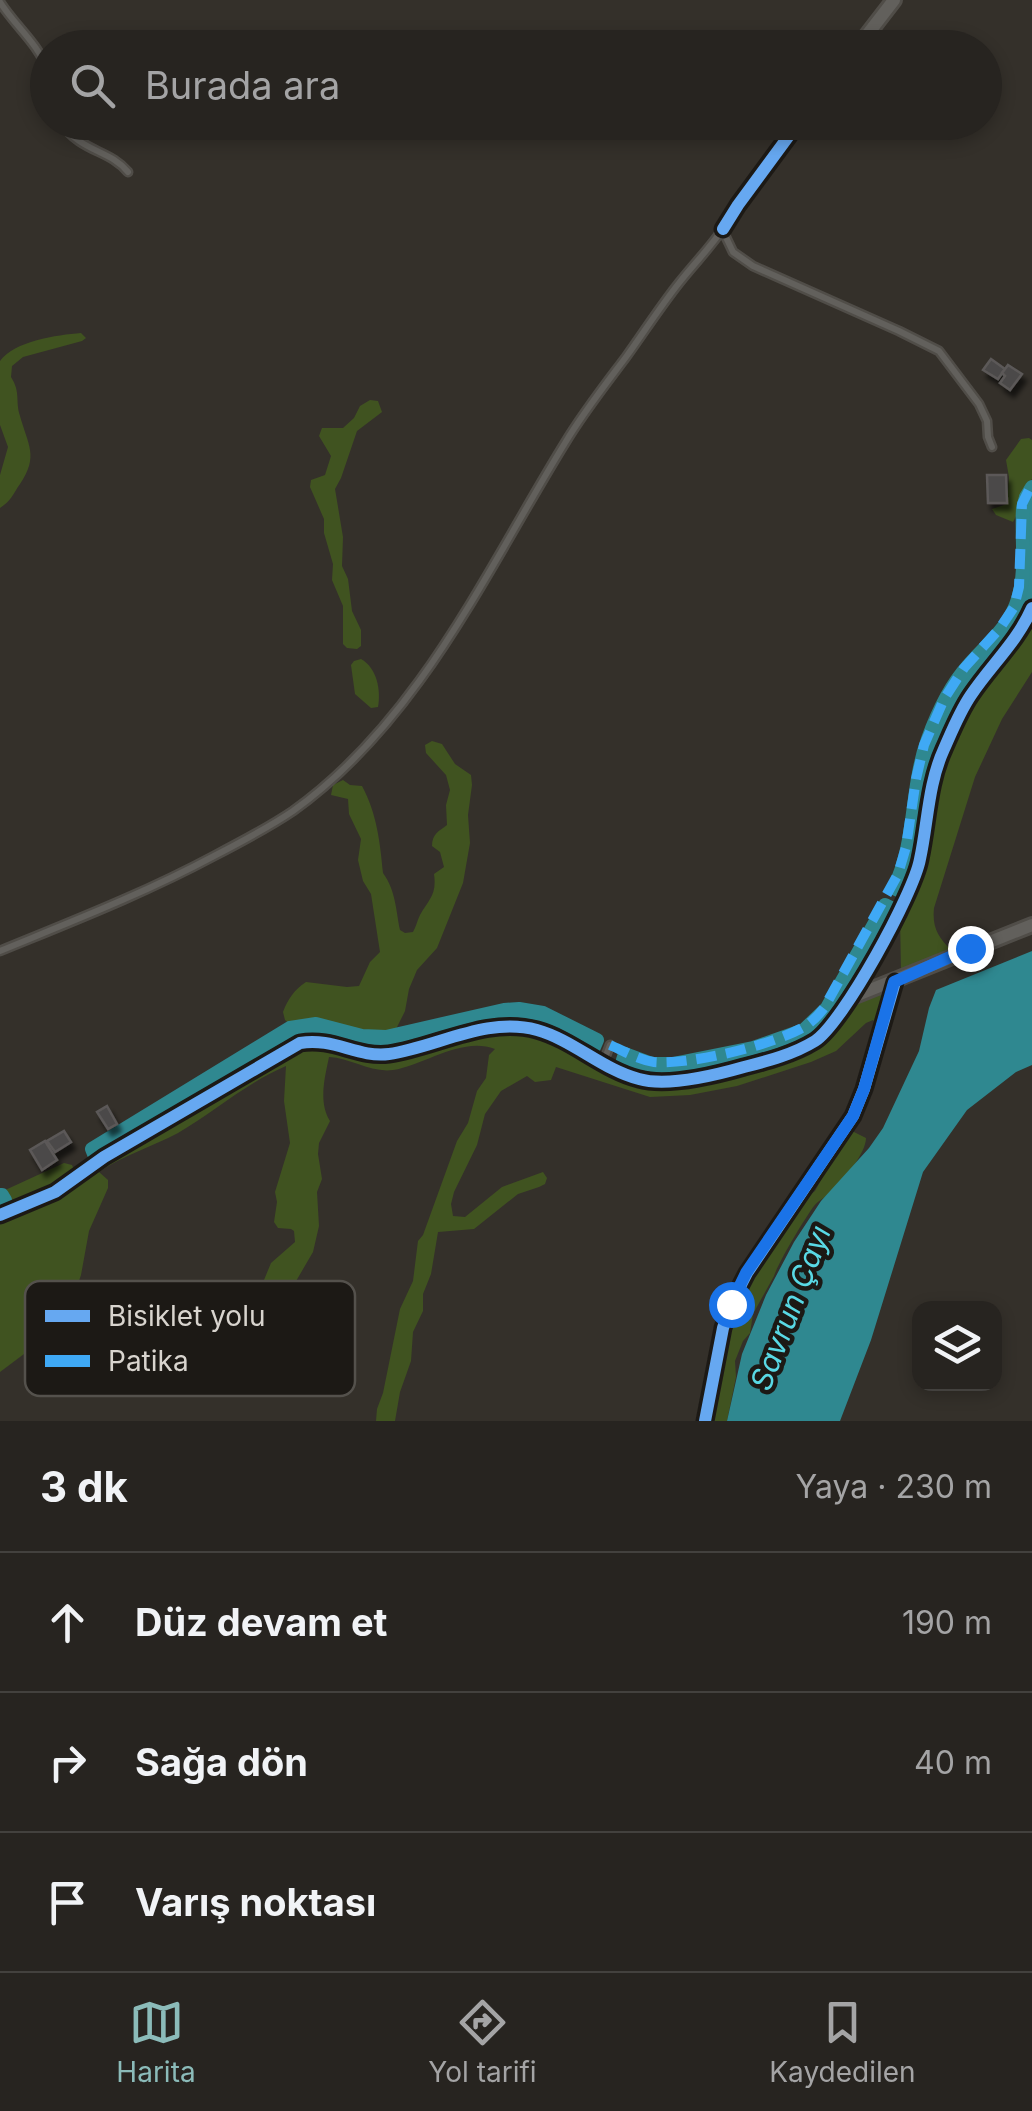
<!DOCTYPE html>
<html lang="tr">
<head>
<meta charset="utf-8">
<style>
	body { margin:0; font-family:Inter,sans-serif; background:#2f2c29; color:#f1f3f6 }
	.controls { position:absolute; right:30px; bottom:30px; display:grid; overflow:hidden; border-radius:20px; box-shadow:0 5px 15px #0003 }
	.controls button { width:90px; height:90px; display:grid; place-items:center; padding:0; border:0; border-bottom:2px solid #43413e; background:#272420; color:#f1f3f6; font:50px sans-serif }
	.stop { position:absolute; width:30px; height:30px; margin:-22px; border:8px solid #1a73e8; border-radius:50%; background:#fff }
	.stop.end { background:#1a73e8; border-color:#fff; box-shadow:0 2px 10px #0008 }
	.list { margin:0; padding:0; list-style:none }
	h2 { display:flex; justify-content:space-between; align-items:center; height:130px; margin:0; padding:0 40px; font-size:42px }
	h2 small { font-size:32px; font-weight:400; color:#a4a4a5 }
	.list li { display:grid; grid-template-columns:65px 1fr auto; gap:30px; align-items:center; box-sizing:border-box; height:140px; padding:0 40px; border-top:2px solid #43413e }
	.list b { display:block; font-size:38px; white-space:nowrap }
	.list em { font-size:32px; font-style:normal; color:#a4a4a5 }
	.icon { flex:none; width:55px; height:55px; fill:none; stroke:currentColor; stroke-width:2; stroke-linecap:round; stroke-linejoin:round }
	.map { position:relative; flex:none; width:1032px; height:1421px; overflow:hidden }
	.search { position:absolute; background:#272420; box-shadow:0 5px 15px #0003; left:30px; right:30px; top:30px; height:110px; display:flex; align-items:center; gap:25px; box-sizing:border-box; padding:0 35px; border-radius:55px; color:#a4a4a5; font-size:38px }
	.sheet { height:550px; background:#272420 }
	nav { display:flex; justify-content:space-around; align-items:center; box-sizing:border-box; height:140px; border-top:2px solid #43413e; background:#272420; font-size:28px; color:#a4a4a5 }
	nav a { display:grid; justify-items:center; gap:5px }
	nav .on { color:#8bbbb9 }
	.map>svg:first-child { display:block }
	.green { fill:#405320 }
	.water { fill:#2f8890 }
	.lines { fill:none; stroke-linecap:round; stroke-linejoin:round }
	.stream { stroke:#2f8890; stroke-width:4 }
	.canal { stroke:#2f8890; stroke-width:14 }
	.building { fill:#4c4a49; stroke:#5b5958; stroke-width:2.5; filter:url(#shadow) }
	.service-casing { stroke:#504d48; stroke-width:11 }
	.minor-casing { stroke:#504d48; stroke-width:18 }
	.service { stroke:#62605c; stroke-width:6 }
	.minor { stroke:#62605c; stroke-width:12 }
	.quiet { stroke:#3fa9f5; stroke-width:10; stroke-dasharray:20 10; stroke-linecap:butt }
	.cycleway-casing { stroke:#1c1915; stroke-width:19 }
	.cycleway { stroke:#66a8f1; stroke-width:12 }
	.route { stroke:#1a73e8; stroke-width:12 }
	.labels { text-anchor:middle; stroke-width:9; stroke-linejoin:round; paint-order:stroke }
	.water-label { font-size:30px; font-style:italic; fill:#59d9e5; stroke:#1c1915 }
	.key { fill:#1c1915; stroke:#54514c; stroke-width:2.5 }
	.key-label { font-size:28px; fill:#d8d4ce }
</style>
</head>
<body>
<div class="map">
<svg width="1032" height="1421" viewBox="0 0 1032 1421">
	<defs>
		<filter id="shadow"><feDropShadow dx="4" dy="7" stdDeviation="2.5" flood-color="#0009"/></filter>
	</defs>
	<rect width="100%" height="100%" fill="#34302a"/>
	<g class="green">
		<path d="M 81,333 L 86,338 L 82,341 L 23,357 L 12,366 L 11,377 C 21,393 15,400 20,416 C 28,445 39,456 20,484 C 13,494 11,501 0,508 L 0,475 L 8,447 L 0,425 L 0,361 C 14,341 57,335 81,333 Z"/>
		<path d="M 370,400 L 378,401 L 382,412 L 357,431 L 341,478 L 335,489 L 343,537 L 342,566 L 348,579 L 352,611 L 361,630 L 361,646 L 357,649 L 347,648 L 343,644 L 343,606 L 332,580 L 333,564 L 324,533 L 324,519 L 310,487 L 311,480 L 325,475 L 331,456 L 319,436 L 322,428 L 343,428 L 354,418 L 360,406 Z"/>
		<path d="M 1029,438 L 1032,440 L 1032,479 C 1019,491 1022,508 1013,522 L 996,515 L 992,509 L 1007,504 L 1009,477 L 1006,460 L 1021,439 Z"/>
		<path d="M 1032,500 L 1030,600 L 1025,613 L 966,695 L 917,845 C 924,791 931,739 959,690 C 973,666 997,649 1014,626 C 1032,594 1029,550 1029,513 Z"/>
		<path d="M 1032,620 L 1032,672 L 1002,719 L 975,777 L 934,908 C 932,927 938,937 951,950 L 901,972 L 900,916 L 940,770 L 972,702 Z"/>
		<path d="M 361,659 C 377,668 381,690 378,707 L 371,708 L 355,694 L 351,665 L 354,661 Z"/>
		<path d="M 432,741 L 442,744 L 455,764 L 471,775 L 472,785 L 468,815 L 470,843 L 463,883 L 437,948 L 417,970 L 409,989 L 405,1011 L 394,1033 L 364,1034 L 326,1020 L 291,1025 L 285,1020 L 283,1012 C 288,999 294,990 306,982 L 347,987 L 359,986 L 370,962 L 380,952 L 371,894 L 363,881 L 358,860 L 361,839 L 349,814 L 348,799 L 331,795 L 333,785 L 343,780 L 350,785 L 362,786 C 377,814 380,842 383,873 C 396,891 396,911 400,930 L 405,933 L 413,932 C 416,927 417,921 420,915 C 429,899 437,895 434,874 L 444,867 L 440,852 L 432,846 C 432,834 439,831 447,825 L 446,805 L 450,790 L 446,775 L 426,753 L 425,745 Z"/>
		<path d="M 874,993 L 882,995 L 882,1010 L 876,1024 L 873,1020 L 866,1023 L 836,1051 L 811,1062 L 737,1086 L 690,1095 L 650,1097 L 556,1067 L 551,1080 L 535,1082 L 527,1076 L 501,1091 L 485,1114 L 477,1145 L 454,1192 L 451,1204 L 453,1216 L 465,1217 L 502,1187 L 543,1172 L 547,1178 L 545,1184 L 539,1187 L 518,1194 L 474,1229 L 438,1232 L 431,1274 L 423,1294 L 423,1311 L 413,1332 L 411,1361 L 400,1392 L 395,1421 L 376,1421 L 377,1409 L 383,1393 L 400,1309 L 413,1281 L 418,1241 L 423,1235 L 457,1141 L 468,1123 L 477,1091 L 486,1078 L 489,1055 L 495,1049 C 462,1036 425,1065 393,1070 C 371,1073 351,1058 329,1057 C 325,1077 318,1102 330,1121 L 319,1143 L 318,1154 L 322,1179 L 317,1192 L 319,1226 L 313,1252 L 292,1288 L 267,1304 L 255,1318 L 232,1337 L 214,1344 L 192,1342 L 201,1323 L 226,1309 L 242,1295 L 259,1284 L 264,1280 L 271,1263 L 295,1242 L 294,1231 L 291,1229 L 278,1228 L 274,1222 L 277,1202 L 275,1192 L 290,1143 L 284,1101 L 286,1066 C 248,1082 214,1112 178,1133 C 152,1147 123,1155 99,1172 L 108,1180 L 108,1188 L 89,1231 L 81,1275 L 69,1310 L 36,1345 L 0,1372 L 0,1220 L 162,1132 L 295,1051 L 307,1047 L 412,1055 L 504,1033 L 538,1035 L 635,1084 L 658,1087 L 821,1043 L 837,1029 L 857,1001 Z"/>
		<path d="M 852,1131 L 866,1138 C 866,1153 844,1179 833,1191 C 827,1196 819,1200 814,1206 C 805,1218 778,1263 774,1276 L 753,1314 L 750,1333 L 743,1341 L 735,1361 L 736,1377 L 727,1421 L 713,1421 L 715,1398 L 730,1325 L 738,1311 L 741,1297 L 769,1250 L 806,1198 L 815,1191 L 834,1156 Z"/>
		<path d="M 64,1163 L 72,1165 L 75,1172 L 51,1190 L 0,1212 L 0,1204 L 5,1200 L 3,1191 Z"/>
	</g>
	<path class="water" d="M 1032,951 L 1032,1065 L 1016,1072 L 967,1110 L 923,1172 L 871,1340 L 840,1421 L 727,1421 L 742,1354 L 766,1295 L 794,1242 L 821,1201 L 869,1148 L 883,1128 L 919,1051 L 929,1008 L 936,990 Z"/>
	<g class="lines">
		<path class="stream" d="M 0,1199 L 4,1197"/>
		<g class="canal">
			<path d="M 919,832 C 925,781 932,727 962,685 C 983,655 1016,634 1027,598 C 1032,577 1029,537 1029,513 L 1032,500"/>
			<path d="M 911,872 L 906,885 L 898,890 L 894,888 C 917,841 910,788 928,739 C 937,714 950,686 968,666 C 986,645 1010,627 1018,599 C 1027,571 1021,537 1023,508 L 1026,497 L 1032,487"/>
			<path d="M 885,905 L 891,908 C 879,933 864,958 850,983 C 841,998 833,1015 820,1028 C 796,1052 685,1079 651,1074 C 640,1072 631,1068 623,1060 L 625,1054 L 652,1064 L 673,1064 L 753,1048 L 804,1030 L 827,1008 Z"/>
			<path d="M 519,1009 L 543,1013 L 597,1040 L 594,1047 L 585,1046 L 539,1024 L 521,1019 L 497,1021 L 383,1047 L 361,1045 L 321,1034 L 304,1036 L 281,1047 L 199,1099 L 102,1153 L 94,1154 L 92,1149 L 290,1028 L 316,1024 L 362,1036 L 386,1037 L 504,1010 Z"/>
			<path d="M 0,1195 L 2,1195 L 5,1200 L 0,1204"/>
		</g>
	</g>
	<g class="building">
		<path d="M 991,359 L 1005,369 L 998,379 L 983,370 Z"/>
		<path d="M 1008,365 L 1022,374 L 1010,390 L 1000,383 L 1005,376 L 1002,373 Z"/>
		<path d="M 987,475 L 1006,475 L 1007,503 L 988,503 Z"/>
		<path d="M 107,1106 L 117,1124 L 108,1129 L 97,1112 Z"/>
		<path d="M 64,1131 L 71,1142 L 55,1152 L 47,1141 Z"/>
		<path d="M 45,1141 L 57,1160 L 42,1170 L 30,1150 Z"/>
	</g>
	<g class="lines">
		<g class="service-casing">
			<g id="service">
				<path d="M 0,2 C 15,26 38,43 48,71"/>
				<path d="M 60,122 C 82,153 109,149 128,172"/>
				<path d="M 723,231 L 733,252 L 753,266 L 899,331 L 939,351 L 979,404 L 987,421 L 988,437 L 992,447"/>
				<path d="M 0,951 C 73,921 145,893 214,856 C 241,842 268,828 293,811 C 419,721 486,571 565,443 C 583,413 605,385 626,357 C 644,332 660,307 679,283 C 693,265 709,249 722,230"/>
				<path d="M 603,1063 L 610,1045"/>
			</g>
		</g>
		<g class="minor-casing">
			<g id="minor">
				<path d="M 857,48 L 894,0"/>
				<path d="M 723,229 L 738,205 L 799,122"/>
				<path d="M 850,998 L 1032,925"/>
				<path d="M 0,1215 L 55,1192 L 104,1157 L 300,1043 C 334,1037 357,1058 389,1054 C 437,1047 487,1016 537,1030 C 573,1040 603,1070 639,1079 C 667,1087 716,1075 744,1067 C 768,1061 794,1054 815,1041 C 843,1023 914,893 920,859 C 928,822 928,784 944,749 C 952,731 960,711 971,695 C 991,665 1017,642 1032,608"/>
				<path d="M 705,1421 L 723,1328 L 731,1304 L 747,1273 L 853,1116 L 864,1089 L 895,982"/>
			</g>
		</g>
		<use href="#service" class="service"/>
		<use href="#minor" class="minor"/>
		<path class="quiet" d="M 610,1045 C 624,1051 639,1060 654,1062 C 690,1065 768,1046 800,1029 C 810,1024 817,1017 824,1008 L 898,874 L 906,847 L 916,779 L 924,745 L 944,699 L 964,668 L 1000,628 L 1014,607 L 1019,587 L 1022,504 L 1032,484"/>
		<g class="cycleway-casing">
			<g id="cycleway">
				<path d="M 723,229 L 738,205 L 799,122"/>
				<path d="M 0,1215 L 55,1192 L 104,1157 L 300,1043 C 334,1037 357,1058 389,1054 C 437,1047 487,1016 537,1030 C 573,1040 603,1070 639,1079 C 667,1087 716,1075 744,1067 C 768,1061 794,1054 815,1041 C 843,1023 914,893 920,859 C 928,822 928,784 944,749 C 952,731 960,711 971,695 C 991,665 1017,642 1032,608"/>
				<path d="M 705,1421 L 723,1328 L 731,1304 L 747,1273 L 853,1116 L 864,1089 L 895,982"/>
			</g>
		</g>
		<use href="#cycleway" class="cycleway"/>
	</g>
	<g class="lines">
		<path class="route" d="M 731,1304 L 746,1273 L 853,1116 L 864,1089 L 894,982 L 970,948"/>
	</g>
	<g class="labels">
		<g class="water-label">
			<text transform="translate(791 1308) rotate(-69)" y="10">Savrun Çayı</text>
		</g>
	</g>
	<rect x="25" y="1281" width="330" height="115" rx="15" class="key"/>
	<rect x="45" y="1310" width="45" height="12" fill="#66a8f1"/>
	<rect x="45" y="1355" width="45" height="12" fill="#3fa9f5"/>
	<g class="key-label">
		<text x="108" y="1326">Bisiklet yolu</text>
		<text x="108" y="1371">Patika</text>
	</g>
</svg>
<div class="controls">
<button><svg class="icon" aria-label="layers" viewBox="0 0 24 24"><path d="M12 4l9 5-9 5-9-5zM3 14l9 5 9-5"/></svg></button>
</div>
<div class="stop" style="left:731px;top:1304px"></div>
<div class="stop end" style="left:970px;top:948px"></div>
<div class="search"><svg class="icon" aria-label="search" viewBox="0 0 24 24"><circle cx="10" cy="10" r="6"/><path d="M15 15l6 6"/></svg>Burada ara</div>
</div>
<section class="sheet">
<h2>3 dk<small>Yaya · 230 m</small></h2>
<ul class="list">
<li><svg class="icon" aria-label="ahead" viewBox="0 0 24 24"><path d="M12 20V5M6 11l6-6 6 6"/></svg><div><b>Düz devam et</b></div><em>190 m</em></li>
<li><svg class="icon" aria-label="right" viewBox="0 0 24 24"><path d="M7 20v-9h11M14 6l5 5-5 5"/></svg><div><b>Sağa dön</b></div><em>40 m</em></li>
<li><svg class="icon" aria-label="arrive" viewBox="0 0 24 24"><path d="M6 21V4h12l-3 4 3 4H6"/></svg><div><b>Varış noktası</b></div></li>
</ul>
</section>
<nav>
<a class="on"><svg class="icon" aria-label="map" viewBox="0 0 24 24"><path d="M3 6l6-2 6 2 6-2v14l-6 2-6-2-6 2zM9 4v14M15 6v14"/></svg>Harita</a>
<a><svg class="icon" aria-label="directions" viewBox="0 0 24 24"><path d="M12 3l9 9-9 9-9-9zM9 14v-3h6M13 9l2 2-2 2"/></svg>Yol tarifi</a>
<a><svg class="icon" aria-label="saved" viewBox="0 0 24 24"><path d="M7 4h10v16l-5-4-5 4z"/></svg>Kaydedilen</a>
</nav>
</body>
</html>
